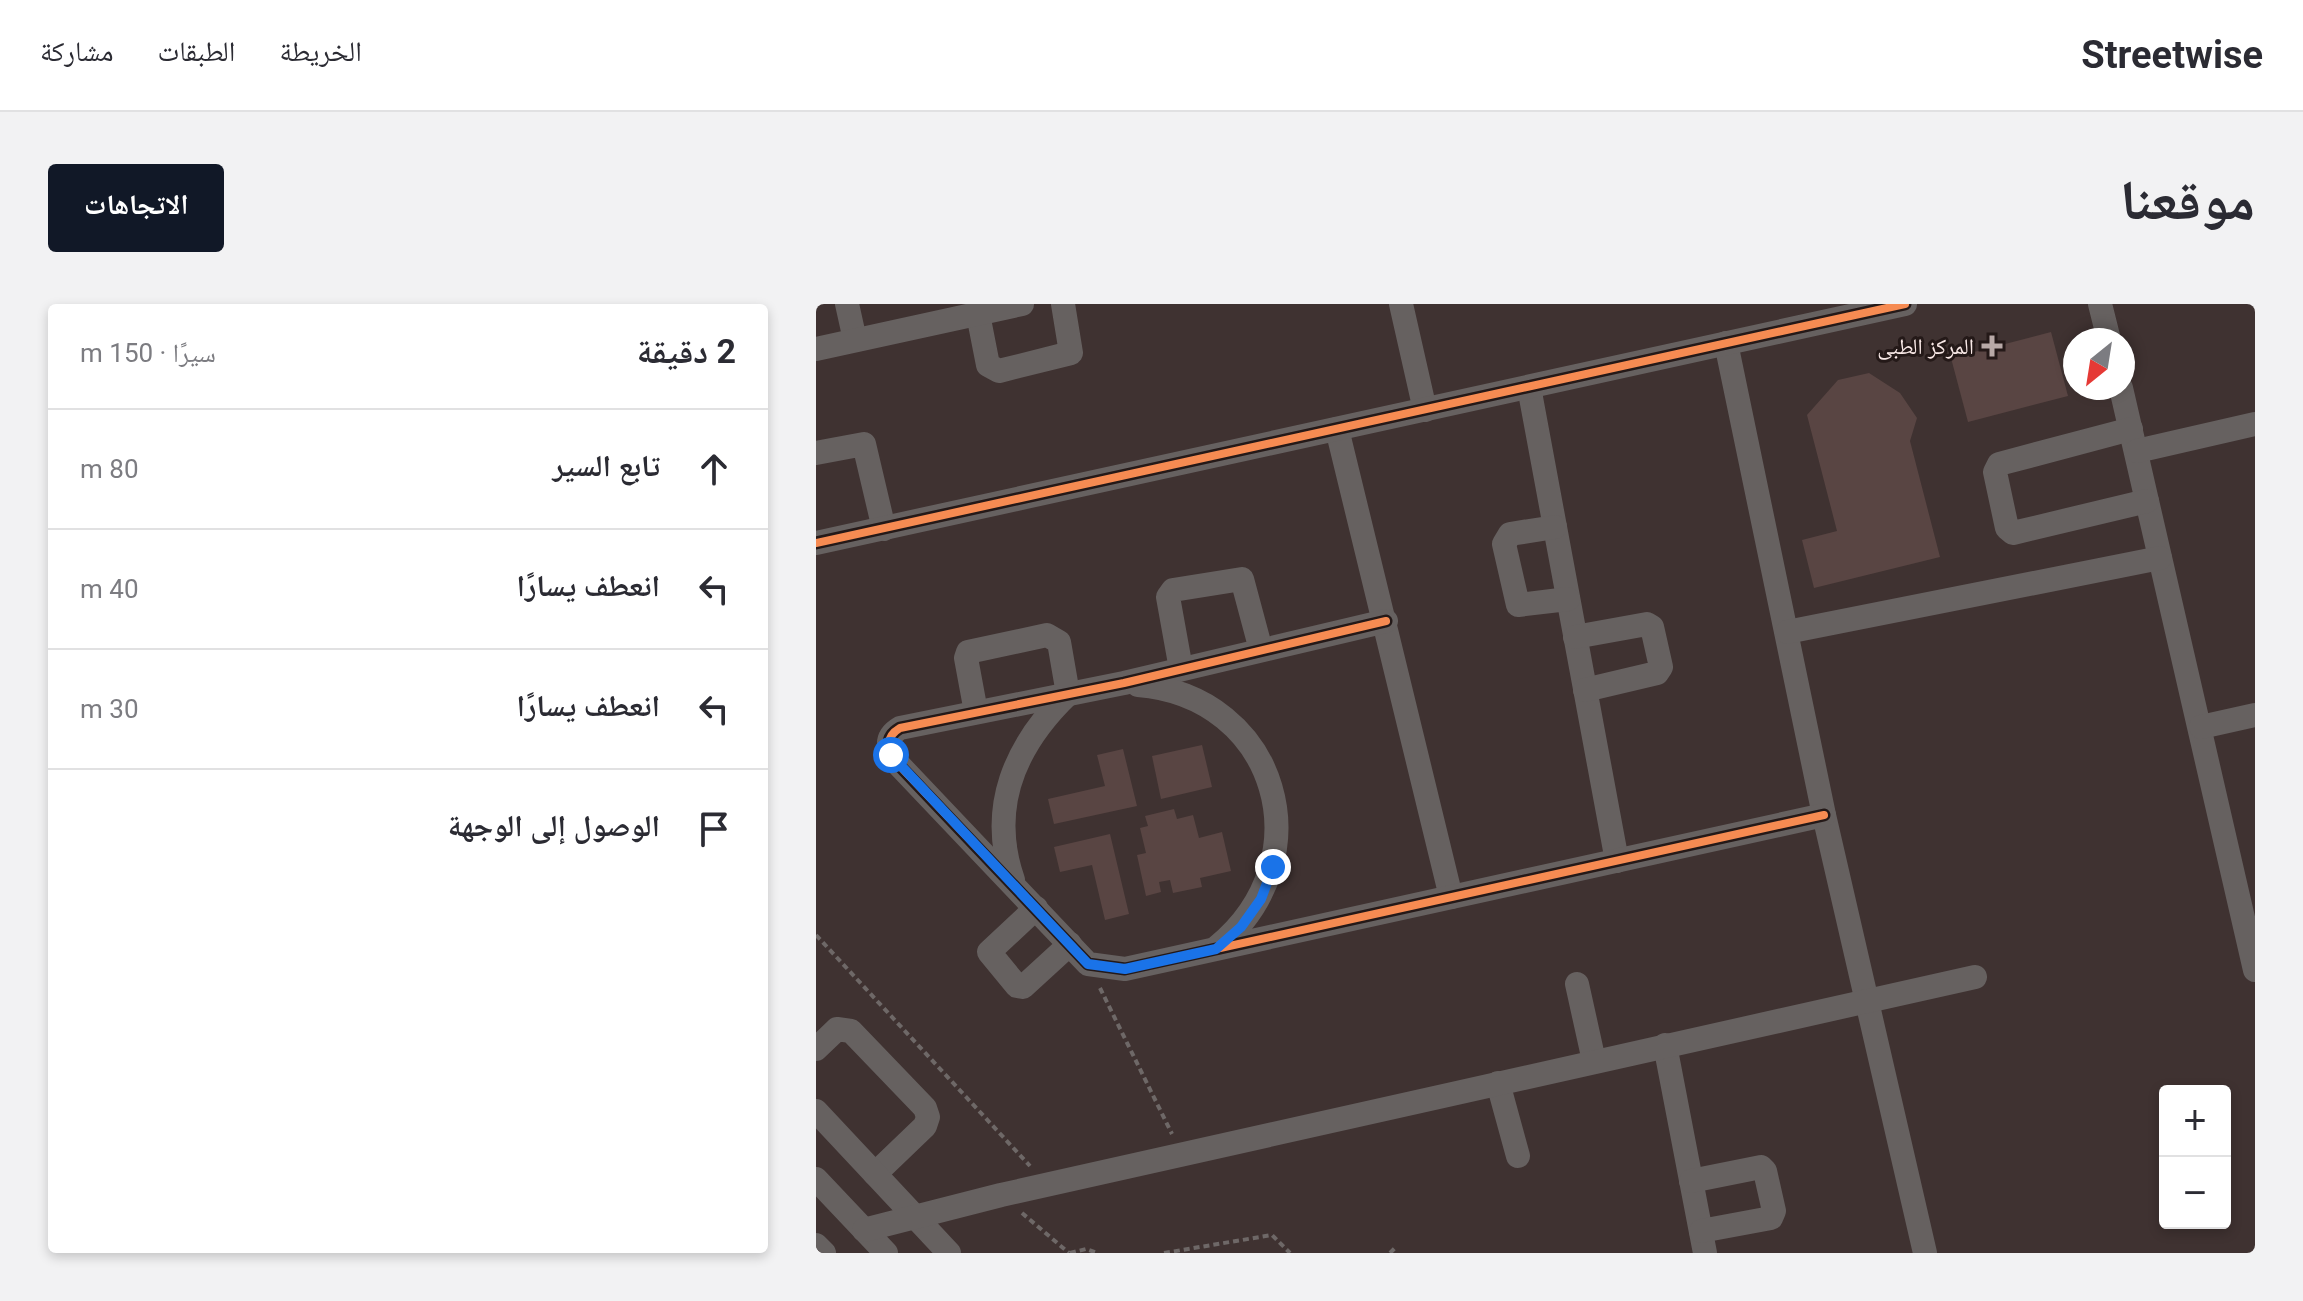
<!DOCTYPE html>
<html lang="ar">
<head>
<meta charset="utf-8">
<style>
	body { margin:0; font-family:Roboto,"Noto Naskh Arabic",sans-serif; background:#f2f2f3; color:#2b2b33; direction:rtl }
	.controls { position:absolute; right:24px; bottom:24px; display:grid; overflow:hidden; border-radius:8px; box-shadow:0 4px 12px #0003 }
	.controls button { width:72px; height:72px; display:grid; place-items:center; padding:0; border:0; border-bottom:2px solid #e1e1e2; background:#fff; color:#2b2b33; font:40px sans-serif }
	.compass { position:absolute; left:1247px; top:24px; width:72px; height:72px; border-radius:50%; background:#fff; box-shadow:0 4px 12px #0003; rotate:210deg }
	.stop { position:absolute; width:24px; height:24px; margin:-18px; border:6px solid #1a73e8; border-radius:50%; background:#fff }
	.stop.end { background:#1a73e8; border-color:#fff; box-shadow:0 2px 8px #0008 }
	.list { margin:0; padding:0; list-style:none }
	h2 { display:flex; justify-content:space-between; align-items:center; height:104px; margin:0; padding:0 32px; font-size:34px }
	h2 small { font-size:26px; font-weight:400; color:#7c7c81 }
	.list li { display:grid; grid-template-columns:52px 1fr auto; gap:24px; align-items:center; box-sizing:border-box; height:120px; padding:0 32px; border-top:2px solid #e1e1e2 }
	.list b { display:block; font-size:30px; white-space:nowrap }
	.list em { font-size:26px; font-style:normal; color:#7c7c81 }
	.icon { flex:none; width:44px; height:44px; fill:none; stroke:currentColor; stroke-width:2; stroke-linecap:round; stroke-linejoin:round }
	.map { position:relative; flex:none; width:1439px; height:949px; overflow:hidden; direction:ltr; border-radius:8px }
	header { display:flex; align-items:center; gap:48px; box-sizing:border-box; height:112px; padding:0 40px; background:#fff; border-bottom:2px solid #e1e1e2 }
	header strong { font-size:38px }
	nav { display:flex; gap:44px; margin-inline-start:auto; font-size:28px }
	.intro { display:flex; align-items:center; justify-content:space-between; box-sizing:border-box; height:192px; padding:0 48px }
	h1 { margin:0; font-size:56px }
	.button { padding:20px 36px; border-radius:8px; background:#111827; color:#fff; font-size:28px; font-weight:700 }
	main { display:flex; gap:48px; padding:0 48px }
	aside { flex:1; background:#fff; border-radius:8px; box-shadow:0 4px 12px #0003 }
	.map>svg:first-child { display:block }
	.building { fill:#594543 }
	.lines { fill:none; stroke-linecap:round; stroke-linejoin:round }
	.path { stroke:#6e6867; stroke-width:4; stroke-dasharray:6 4; stroke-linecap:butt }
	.minor { stroke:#666160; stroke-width:24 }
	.cycleway-casing { stroke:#241918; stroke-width:13 }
	.cycleway { stroke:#f68b52; stroke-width:8 }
	.route { stroke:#1a73e8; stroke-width:10 }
	.poi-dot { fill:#b8a9a7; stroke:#241918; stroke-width:3 }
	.labels { text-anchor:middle; stroke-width:6; stroke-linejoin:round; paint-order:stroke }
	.poi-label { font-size:22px; fill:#f9e9e7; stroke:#241918; text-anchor:end }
</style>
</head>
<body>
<header>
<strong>Streetwise</strong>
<nav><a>الخريطة</a><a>الطبقات</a><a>مشاركة</a></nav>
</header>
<div class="intro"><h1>موقعنا</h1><a class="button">الاتجاهات</a></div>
<main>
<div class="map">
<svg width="1439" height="949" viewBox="0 0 1439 949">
	<rect width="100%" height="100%" fill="#3f3231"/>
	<g class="building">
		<path d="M 1235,28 L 1252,92 L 1152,118 L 1135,54 Z"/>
		<path d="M 1053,69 L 1084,89 L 1101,114 L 1094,137 L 1124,253 L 998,284 L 986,236 L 1021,227 L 991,111 L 1022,76 Z"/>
		<path d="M 386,441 L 396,483 L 345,495 L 336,452 Z"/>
		<path d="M 307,445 L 321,502 L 238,520 L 232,495 L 289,482 L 281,451 Z"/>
		<path d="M 358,505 L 361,515 L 377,511 L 383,534 L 406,528 L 415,567 L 384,574 L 386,583 L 357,589 L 354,576 L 343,578 L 345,588 L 330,592 L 321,551 L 330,549 L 324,524 L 332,522 L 329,512 Z"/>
		<path d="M 294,530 L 313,610 L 289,616 L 276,561 L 244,568 L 238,543 Z"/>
	</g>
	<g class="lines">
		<g class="path">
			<path d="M 0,631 L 214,862"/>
			<path d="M 284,684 L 356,830"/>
			<path d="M 206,909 L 253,949"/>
			<path d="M 254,949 L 270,945 L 281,949"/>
			<path d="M 348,949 L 456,931 L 474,949"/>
			<path d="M 574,949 L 579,944"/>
		</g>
		<g class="minor">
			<path d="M 31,0 L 39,36"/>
			<path d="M 585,0 L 609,106"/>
			<path d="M 1284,0 L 1293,36"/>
			<path d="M 162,10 L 172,61 L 183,67 L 255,49 L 247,0"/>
			<path d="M 910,39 L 1008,511 L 1109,949"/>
			<path d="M 0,45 L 206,0"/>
			<path d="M 713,83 L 801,557"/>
			<path d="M 1305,84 L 1439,666"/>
			<path d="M 521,125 L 635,593"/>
			<path d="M 1315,125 L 1183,160 L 1179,168 L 1191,224 L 1197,229 L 1331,197"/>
			<path d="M 1321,147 L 1439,120"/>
			<path d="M 0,149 L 48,140 L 68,225"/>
			<path d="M 739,223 L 694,230 L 688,240 L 702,301 L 752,295"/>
			<path d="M 0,239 L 1089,0"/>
			<path d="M 570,317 L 308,379 L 84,424 C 67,434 72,448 82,460 L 272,660 L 309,665 L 1008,511"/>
			<path d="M 971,328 L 1344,254"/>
			<path d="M 759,333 L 831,320 L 836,323 L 845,363 L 841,369 L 769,386"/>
			<path d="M 365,365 L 352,293 L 357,286 L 426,275 L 445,346"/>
			<path d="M 322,381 C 462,392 509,555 401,643"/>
			<path d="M 160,408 L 150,354 L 152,348 L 231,331 L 243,338 L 252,390 C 199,441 172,504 197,576"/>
			<path d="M 1385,423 L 1439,411"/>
			<path d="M 220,604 L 173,648 L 201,682 L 207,683 L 254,640"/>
			<path d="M 761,680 L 778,757"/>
			<path d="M 849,741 L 889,949"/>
			<path d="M 0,745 L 21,725 L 35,727 L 109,804 L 112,813 L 109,822 L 59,870"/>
			<path d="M 682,779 L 702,852"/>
			<path d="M 0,807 L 133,949"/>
			<path d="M 0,875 L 70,949"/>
			<path d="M 875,877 L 945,863 L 949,867 L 958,907 L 955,914 L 885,927"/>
			<path d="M 48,926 L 185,891 L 1159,673"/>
			<path d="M 0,941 L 8,949"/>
		</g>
		<g class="cycleway-casing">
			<g id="cycleway">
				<path d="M 0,239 L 1089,0"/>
				<path d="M 570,317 L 308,379 L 84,424 C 67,434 72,448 82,460 L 272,660 L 309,665 L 1008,511"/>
			</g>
		</g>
		<use href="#cycleway" class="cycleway"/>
	</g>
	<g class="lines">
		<path class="route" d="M 75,451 L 272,660 L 309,665 L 400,645 L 425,623 L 445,595 L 457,563"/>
	</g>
	<path class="poi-dot" d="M1172 30h8v8h8v8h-8v8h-8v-8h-8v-8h8z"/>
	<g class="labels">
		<g class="poi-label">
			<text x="1158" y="50">المركز الطبى</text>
		</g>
	</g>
</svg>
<div class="controls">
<button>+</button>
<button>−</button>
</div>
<svg class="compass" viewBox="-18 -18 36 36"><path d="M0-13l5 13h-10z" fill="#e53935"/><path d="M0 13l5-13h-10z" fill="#7c7c81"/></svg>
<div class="stop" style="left:75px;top:451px"></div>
<div class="stop end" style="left:457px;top:563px"></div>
</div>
<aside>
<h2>2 دقيقة<small>سيرًا · 150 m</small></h2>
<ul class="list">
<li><svg class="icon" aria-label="ahead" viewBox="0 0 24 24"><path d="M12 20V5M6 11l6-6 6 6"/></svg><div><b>تابع السير</b></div><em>80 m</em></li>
<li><svg class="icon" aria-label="left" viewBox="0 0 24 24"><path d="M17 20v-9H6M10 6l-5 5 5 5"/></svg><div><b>انعطف يسارًا</b></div><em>40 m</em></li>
<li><svg class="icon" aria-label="left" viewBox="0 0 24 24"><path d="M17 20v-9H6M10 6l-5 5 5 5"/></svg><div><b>انعطف يسارًا</b></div><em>30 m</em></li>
<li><svg class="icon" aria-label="arrive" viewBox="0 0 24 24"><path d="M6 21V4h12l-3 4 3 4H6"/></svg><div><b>الوصول إلى الوجهة</b></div></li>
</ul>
</aside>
</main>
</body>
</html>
